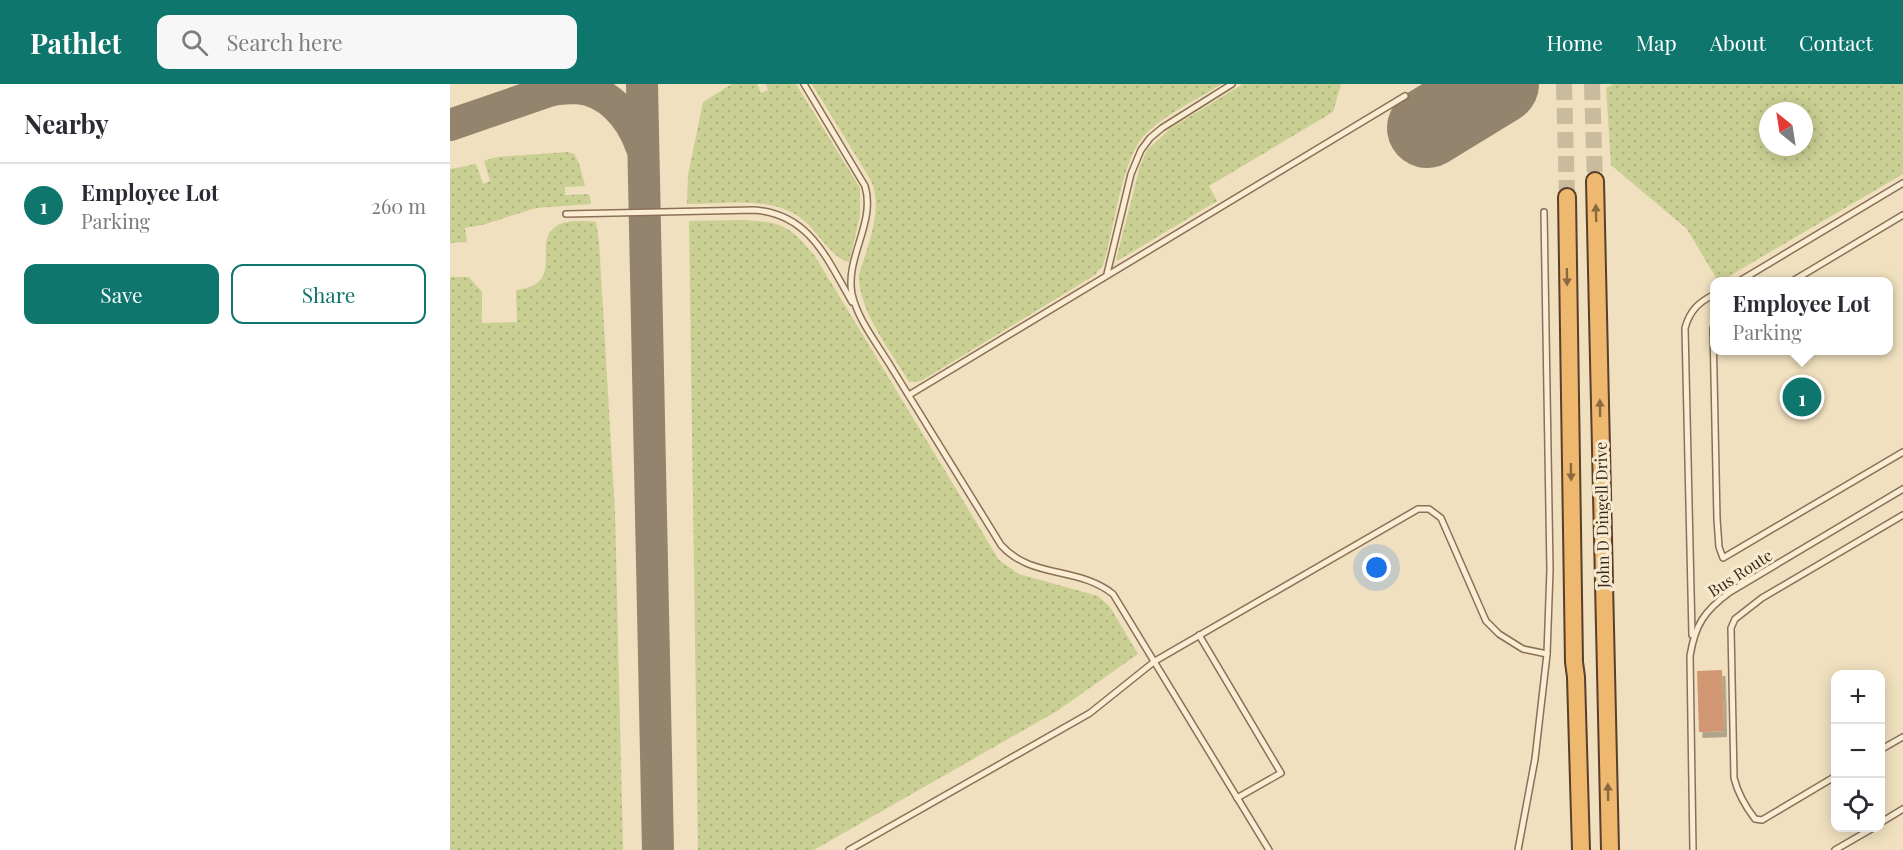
<!DOCTYPE html>
<html lang="en">
<head>
<meta charset="utf-8">
<style>
	body { margin:0; font-family:"Playfair Display",serif; background:#f7f7f7; color:#2b2b33 }
	.controls { position:absolute; right:18px; bottom:18px; display:grid; overflow:hidden; border-radius:12px; box-shadow:0 3px 15px #0003 }
	.controls button { width:54px; height:54px; display:grid; place-items:center; padding:0; border:0; border-bottom:2px solid #e1e1e2; background:#fff; color:#2b2b33; font:30px sans-serif }
	.compass { position:absolute; left:1309px; top:18px; width:54px; height:54px; border-radius:50%; background:#fff; box-shadow:0 3px 15px #0003; rotate:330deg }
	.you { position:absolute; left:927px; top:484px; width:21px; height:21px; margin:-15px; border:4px solid #fff; border-radius:50%; background:#1a73e8; box-shadow:0 0 0 9px #1a73e833 }
	.badge { display:grid; place-items:center; width:39px; height:39px; border-radius:50%; background:#0f766e; color:#fff; font-size:20px; font-weight:700 }
	.pin { position:absolute; translate:-50% -50%; border:3px solid #fff; box-shadow:0 2px 6px #0006 }
	.popup { position:absolute; left:1260px; top:193px; width:183px; height:78px; box-sizing:border-box; display:grid; place-content:center; border-radius:12px; background:#fff; filter:drop-shadow(0 2px 4px #0005); font-size:20px; white-space:nowrap; color:#7c7c81 }
	.popup b { font-size:22px; color:#2b2b33 }
	.popup::after { content:''; position:absolute; left:50%; top:100%; margin-left:-12px; border:12px solid transparent; border-top-color:#fff }
	.list { margin:0; padding:0; list-style:none }
	h2 { display:flex; justify-content:space-between; align-items:center; height:78px; margin:0; padding:0 24px; font-size:26px }
	h2 small { font-size:20px; font-weight:400; color:#7c7c81 }
	.list li { display:grid; grid-template-columns:39px 1fr auto; gap:18px; align-items:center; box-sizing:border-box; height:84px; padding:0 24px; border-top:2px solid #e1e1e2 }
	.list b { display:block; font-size:22px; white-space:nowrap }
	.list p { margin:0; font-size:20px; white-space:nowrap; color:#7c7c81 }
	.list em { font-size:20px; font-style:normal; color:#7c7c81 }
	.actions { display:flex; gap:12px; padding:18px 24px }
	.actions a { flex:1; padding:14px 0; border:2px solid #0f766e; border-radius:12px; text-align:center; font-size:21px; color:#0f766e }
	.actions .main { background:#0f766e; color:#fff }
	.icon { flex:none; width:33px; height:33px; fill:none; stroke:currentColor; stroke-width:2; stroke-linecap:round; stroke-linejoin:round }
	.map { position:relative; flex:none; width:1453px; height:766px; overflow:hidden }
	header { display:flex; align-items:center; gap:36px; box-sizing:border-box; height:84px; padding:0 30px; background:#0f766e; color:#fff }
	header strong { font-size:28px }
	nav { display:flex; gap:33px; margin-inline-start:auto; font-size:21px }
	.search { width:420px; height:54px; background:#f7f7f7; display:flex; align-items:center; gap:15px; box-sizing:border-box; padding:0 21px; border-radius:12px; color:#7c7c81; font-size:22px }
	main { display:flex }
	aside { flex:1; background:#fff }
	.map>svg:first-child { display:block }
	.grass { fill:url(#grass-dots); fill-rule:evenodd }
	.lines { fill:none; stroke-linecap:round; stroke-linejoin:round }
	.taxiway { stroke:#94846e; stroke-width:32 }
	.runway { stroke:#94846e; stroke-width:80 }
	.building { fill:#d19773; filter:url(#shadow) }
	.trunk-tunnel { stroke:#cbbb9e; stroke-width:16; stroke-dasharray:16 8; stroke-linecap:butt }
	.service-casing { stroke:#8a7056; stroke-width:8 }
	.trunk-casing { stroke:#583e2b; stroke-width:20 }
	.service { stroke:#fbedd3; stroke-width:5 }
	.trunk { stroke:#eeb86f; stroke-width:16 }
	.oneway { fill:#8a6941 }
	.labels { text-anchor:middle; stroke-width:6; stroke-linejoin:round; paint-order:stroke }
	.street-label { font-size:16px; fill:#39291c; stroke:#f7eacf }
</style>
</head>
<body>
<header>
<strong>Pathlet</strong>
<div class="search"><svg class="icon" aria-label="search" viewBox="0 0 24 24"><circle cx="10" cy="10" r="6"/><path d="M15 15l6 6"/></svg>Search here</div>
<nav><a>Home</a><a>Map</a><a>About</a><a>Contact</a></nav>
</header>
<main>
<aside>
<h2>Nearby<small></small></h2>
<ul class="list">
<li><span class="badge">1</span><div><b>Employee Lot</b><p>Parking</p></div><em>260 m</em></li>
</ul>
<div class="actions"><a class="main">Save</a><a>Share</a></div>
</aside>
<div class="map">
<svg width="1453" height="766" viewBox="0 0 1453 766">
	<defs>
		<pattern id="grass-dots" width="8" height="8" patternUnits="userSpaceOnUse" patternTransform="scale(1.5)"><rect width="8" height="8" fill="#cacf93"/><path d="M2 2h.1M6 6h.1" fill="none" stroke="#aeb27e" stroke-width="1.8" stroke-linecap="round"/></pattern>
		<filter id="shadow"><feDropShadow dx="3.5" dy="6" stdDeviation="0" flood-color="#0004"/></filter>
	</defs>
	<rect width="100%" height="100%" fill="#f0e0bf"/>
	<g class="grass">
		<path d="M 282,0 L 307,0 L 311,9 L 318,6 L 316,0 L 346,0 L 410,104 L 410,132 L 399,178 C 381,175 366,143 348,132 C 316,112 273,120 237,120 L 238,91 L 253,18 Z"/>
		<path d="M 362,0 L 772,0 C 748,15 711,32 692,54 C 671,80 664,147 653,181 L 645,191 L 471,297 L 459,298 C 441,267 408,227 409,191 C 417,162 435,123 420,95 Z"/>
		<path d="M 793,0 L 891,0 L 883,28 L 759,102 L 767,117 L 669,176 L 666,176 L 690,82 L 697,66 L 721,44 Z"/>
		<path d="M 1163,0 L 1453,0 L 1453,90 L 1271,197 L 1268,197 L 1237,145 L 1161,81 L 1156,4 ZM 1318,27 L 1354,27 L 1354,63 L 1318,63 Z"/>
		<path d="M 117,68 L 124,70 L 129,79 L 135,102 L 115,103 L 115,111 L 139,110 L 141,120 L 86,124 L 32,141 L 15,144 L 17,158 L 0,159 L 0,85 L 26,80 L 33,100 L 40,97 L 34,77 L 47,73 Z"/>
		<path d="M 294,136 C 335,139 338,141 365,172 L 549,476 L 569,490 L 648,512 L 660,523 L 688,570 L 607,627 L 364,766 L 248,766 L 239,137 Z"/>
		<path d="M 137,137 L 146,138 L 149,157 L 165,428 L 173,766 L 0,766 L 0,193 L 19,193 L 32,208 L 32,239 L 67,238 L 66,206 C 121,200 75,152 113,139 C 120,137 129,137 137,137 Z"/>
	</g>
	<g class="lines">
		<g class="taxiway">
			<path d="M 192,0 L 208,766"/>
			<path d="M 101,6 C 109,5 118,4 126,4 C 158,6 181,33 191,62"/>
			<path d="M 0,41 L 119,0"/>
		</g>
		<path class="runway" d="M 977,44 L 1049,0"/>
	</g>
	<path class="building" d="M 1272,586 L 1274,647 L 1249,648 L 1247,587 Z"/>
	<g class="lines">
		<g class="trunk-tunnel">
			<path d="M 1114,0 L 1117,113"/>
			<path d="M 1142,0 L 1145,97"/>
		</g>
		<g class="service-casing">
			<g id="service">
				<path d="M 354,0 L 415,102 C 426,139 395,173 402,210 C 408,237 429,262 443,286 C 479,344 515,402 551,461 C 581,495 628,482 663,510 L 819,766"/>
				<path d="M 116,130 L 304,126 C 360,130 377,175 402,218"/>
				<path d="M 657,190 L 681,90 L 691,66 L 700,54 L 712,44 L 782,0"/>
				<path d="M 1288,198 L 1453,99"/>
				<path d="M 1341,198 L 1453,131"/>
				<path d="M 1265,243 L 1263,244 L 1267,435 L 1269,463 L 1273,474 L 1453,368"/>
				<path d="M 459,311 L 955,12"/>
				<path d="M 749,551 L 831,689 L 787,714"/>
				<path d="M 1242,551 L 1235,244 C 1240,226 1249,218 1265,210"/>
				<path d="M 1430,666 L 1453,653"/>
				<path d="M 1386,692 L 1312,736 L 1305,735 C 1295,722 1288,710 1284,694 L 1281,544 L 1285,535 L 1312,514 L 1453,431"/>
				<path d="M 1430,739 L 1453,725"/>
				<path d="M 399,766 L 640,629 L 705,577 L 968,425 L 979,425 L 991,434 L 1036,537 L 1049,550 L 1073,565 L 1097,570"/>
				<path d="M 1068,766 L 1085,675 L 1097,570 L 1100,486 L 1094,128"/>
				<path d="M 1243,766 L 1240,572 C 1245,541 1254,527 1280,508 L 1453,405"/>
				<path d="M 1385,766 L 1423,744"/>
			</g>
		</g>
		<g class="trunk-casing">
			<g id="trunk">
				<path d="M 1145,97 L 1160,766"/>
				<path d="M 1117,113 L 1124,578 L 1126,593 L 1131,766"/>
			</g>
		</g>
		<use href="#service" class="service"/>
		<use href="#trunk" class="trunk"/>
	</g>
	<defs><path id="oneway-solid" d="M-6-.8H1V-3.2L6.5 0L1 3.2V.8H-6Z" transform="scale(1.5)"/></defs>
	<g class="oneway">
		<use href="#oneway-solid" transform="translate(1146 129) rotate(-92)"/>
		<use href="#oneway-solid" transform="translate(1117 193) rotate(89)"/>
		<use href="#oneway-solid" transform="translate(1150 324) rotate(-91)"/>
		<use href="#oneway-solid" transform="translate(1121 388) rotate(89)"/>
		<use href="#oneway-solid" transform="translate(1158 708) rotate(-91)"/>
	</g>
	<g class="labels">
		<g class="street-label">
			<text transform="translate(1152 431) rotate(-91)" y="6">John D Dingell Drive</text>
			<text transform="translate(1290 489) rotate(-33)" y="6">Bus Route</text>
		</g>
	</g>
</svg>
<div class="controls">
<button>+</button>
<button>−</button>
<button><svg class="icon" aria-label="locate" viewBox="0 0 24 24"><circle cx="12" cy="12" r="6"/><path d="M12 2v4M12 18v4M2 12h4M18 12h4"/></svg></button>
</div>
<svg class="compass" viewBox="-18 -18 36 36"><path d="M0-13l5 13h-10z" fill="#e53935"/><path d="M0 13l5-13h-10z" fill="#7c7c81"/></svg>
<div class="you"></div>
<div class="pin badge" style="left:1352px;top:313px">1</div>
<div class="popup"><b>Employee Lot</b>Parking</div>
</div>
</main>
</body>
</html>
